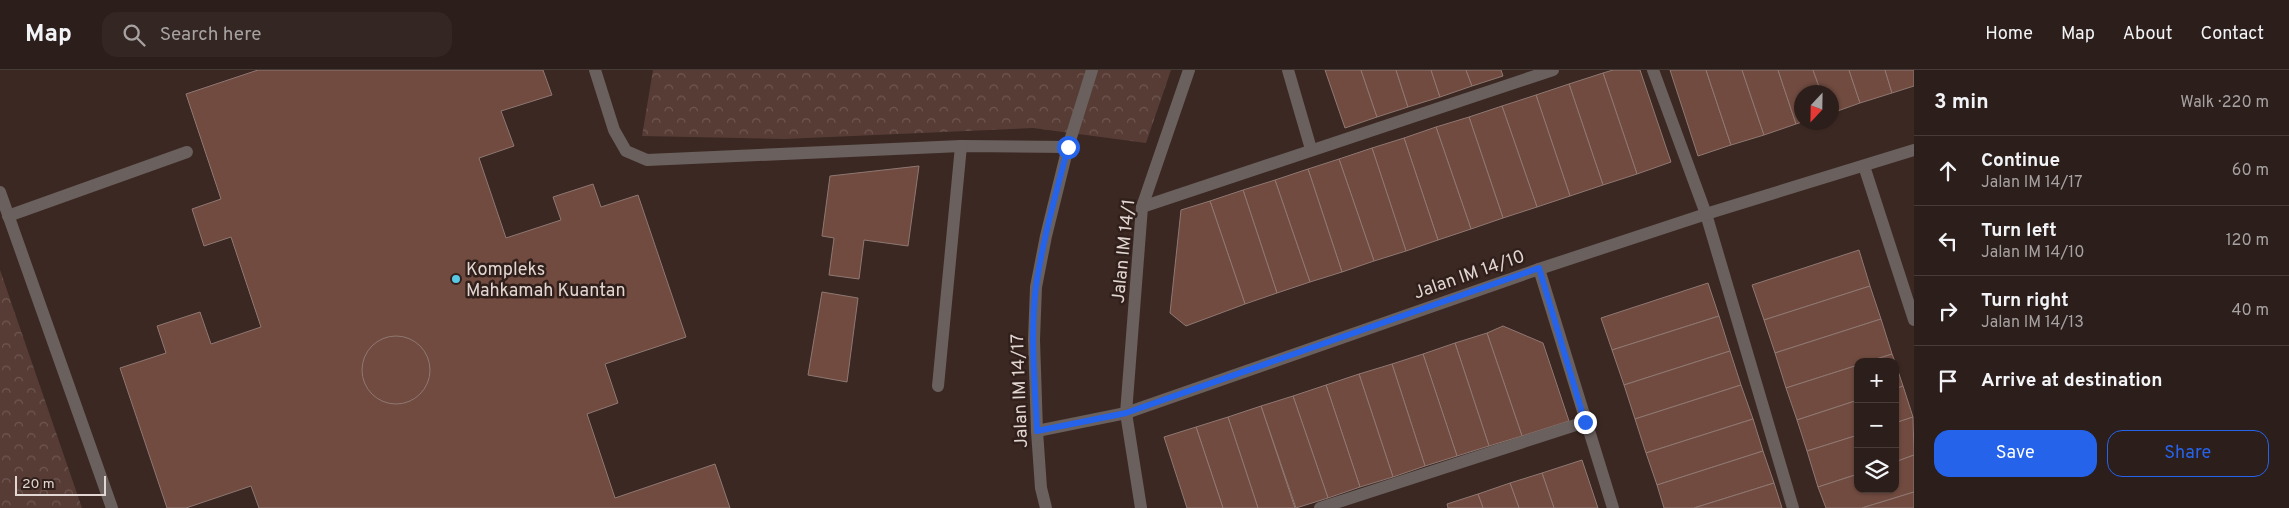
<!DOCTYPE html>
<html lang="en">
<head>
<meta charset="utf-8">
<style>
	body { margin:0; font-family:Overpass,sans-serif; background:#342723; color:#f1f3f6 }
	.controls { position:absolute; right:15px; bottom:15px; display:grid; overflow:hidden; border-radius:10px; box-shadow:0 1px 4px #0004 }
	.controls button { width:45px; height:45px; display:grid; place-items:center; padding:0; border:0; border-bottom:1px solid #483c39; background:#2c1e1a; color:#f1f3f6; font:25px sans-serif }
	.compass { position:absolute; left:1794px; top:15px; width:45px; height:45px; border-radius:50%; background:#2c1e1a; box-shadow:0 1px 4px #0004; rotate:202deg }
	.scale { position:absolute; left:15px; bottom:12px; width:91px; box-sizing:border-box; padding-left:5px; border:2px solid #e2d6d2; border-top:0; font-size:14px; line-height:18px; white-space:nowrap; color:#e2d6d2; -webkit-text-stroke:4px #301f1a; paint-order:stroke }
	.stop { position:absolute; width:15px; height:15px; margin:-11px; border:4px solid #2563eb; border-radius:50%; background:#fff }
	.stop.end { background:#2563eb; border-color:#fff; box-shadow:0 1px 5px #0008 }
	.list { margin:0; padding:0; list-style:none }
	h2 { display:flex; justify-content:space-between; align-items:center; height:65px; margin:0; padding:0 20px; font-size:21px }
	h2 small { font-size:16px; font-weight:400; color:#a6a2a2 }
	.list li { display:grid; grid-template-columns:32px 1fr auto; gap:15px; align-items:center; box-sizing:border-box; height:70px; padding:0 20px; border-top:1px solid #483c39 }
	.list b { display:block; font-size:19px; white-space:nowrap }
	.list p { margin:0; font-size:16px; white-space:nowrap; color:#a6a2a2 }
	.list em { font-size:16px; font-style:normal; color:#a6a2a2 }
	.actions { display:flex; gap:10px; padding:15px 20px }
	.actions a { flex:1; padding:11px 0; border:1px solid #2563eb; border-radius:15px; text-align:center; font-size:18px; color:#2563eb }
	.actions .main { background:#2563eb; color:#fff }
	.icon { flex:none; width:28px; height:28px; fill:none; stroke:currentColor; stroke-width:2; stroke-linecap:round; stroke-linejoin:round }
	.map { position:relative; flex:none; width:1914px; height:438px; overflow:hidden }
	header { display:flex; align-items:center; gap:30px; box-sizing:border-box; height:70px; padding:0 25px; background:#2c1e1a; border-bottom:1px solid #483c39 }
	header strong { font-size:24px }
	nav { display:flex; gap:28px; margin-inline-start:auto; font-size:18px }
	.search { width:350px; height:45px; background:#342723; display:flex; align-items:center; gap:12px; box-sizing:border-box; padding:0 18px; border-radius:15px; color:#a6a2a2; font-size:19px }
	main { display:flex }
	aside { flex:1; background:#2c1e1a }
	.map>svg:first-child { display:block }
	.forest { fill:url(#forest-crowns) }
	.building { fill:#714b40; stroke:#8f7872 }
	.lines { fill:none; stroke-linecap:round; stroke-linejoin:round }
	.service { stroke:#6a605e; stroke-width:12 }
	.minor { stroke:#6a605e; stroke-width:12 }
	.route { stroke:#2563eb; stroke-width:6 }
	.poi-dot { fill:#59c8e5; stroke:#301f1a; stroke-width:2 }
	.labels { text-anchor:middle; stroke-width:5; stroke-linejoin:round; paint-order:stroke }
	.street-label { font-size:18px; fill:#e2d6d2; stroke:#301f1a }
	.poi-label { font-size:18px; fill:#e2d6d2; stroke:#301f1a; text-anchor:start }
</style>
</head>
<body>
<header>
<strong>Map</strong>
<div class="search"><svg class="icon" aria-label="search" viewBox="0 0 24 24"><circle cx="10" cy="10" r="6"/><path d="M15 15l6 6"/></svg>Search here</div>
<nav><a>Home</a><a>Map</a><a>About</a><a>Contact</a></nav>
</header>
<main>
<div class="map">
<svg width="1914" height="438" viewBox="0 0 1914 438">
	<defs>
		<pattern id="forest-crowns" width="20" height="18" patternUnits="userSpaceOnUse" patternTransform="scale(1.25)"><rect width="20" height="18" fill="#573c35"/><path d="M2 6a3 3 0 1 1 6 0M12 15a3 3 0 1 1 6 0" fill="none" stroke="#6f5751"/></pattern>
	</defs>
	<rect width="100%" height="100%" fill="#3b2823"/>
	<g class="forest">
		<path d="M 653,0 L 1171,0 L 1146,73 L 1033,58 L 784,69 L 642,66 Z"/>
		<path d="M 0,200 L 82,438 L 0,438 Z"/>
	</g>
	<g class="building">
		<path d="M 258,0 L 543,0 L 552,25 L 501,41 L 514,76 L 479,88 L 506,168 L 561,150 L 553,127 L 593,114 L 601,137 L 638,125 L 686,267 L 605,294 L 618,333 L 587,344 L 615,428 L 715,394 L 730,438 L 259,438 L 251,416 L 186,438 L 167,438 L 120,298 L 166,283 L 157,256 L 200,242 L 211,274 L 261,257 L 231,167 L 204,176 L 192,139 L 221,129 L 186,24 Z"/>
		<path d="M 1325,0 L 1361,0 L 1377,47 L 1345,58 Z"/>
		<path d="M 1361,0 L 1396,0 L 1408,37 L 1377,47 Z"/>
		<path d="M 1396,0 L 1431,0 L 1440,27 L 1408,37 Z"/>
		<path d="M 1431,0 L 1466,0 L 1472,16 L 1440,27 Z"/>
		<path d="M 1466,0 L 1501,0 L 1503,6 L 1472,16 Z"/>
		<path d="M 1613,0 L 1640,0 L 1671,92 L 1637,104 L 1603,3 Z"/>
		<path d="M 1670,0 L 1706,0 L 1731,75 L 1698,86 Z"/>
		<path d="M 1706,0 L 1742,0 L 1764,65 L 1731,75 Z"/>
		<path d="M 1742,0 L 1778,0 L 1796,54 L 1764,65 Z"/>
		<path d="M 1778,0 L 1813,0 L 1821,22 L 1802,22 L 1802,52 L 1796,54 Z"/>
		<path d="M 1813,0 L 1849,0 L 1860,33 L 1832,43 L 1832,22 L 1821,22 Z"/>
		<path d="M 1849,0 L 1885,0 L 1892,23 L 1860,33 Z"/>
		<path d="M 1885,0 L 1914,0 L 1914,16 L 1892,23 Z"/>
		<path d="M 1603,3 L 1637,104 L 1603,115 L 1569,14 Z"/>
		<path d="M 1569,14 L 1603,115 L 1570,126 L 1536,25 Z"/>
		<path d="M 1536,25 L 1570,126 L 1537,137 L 1502,36 Z"/>
		<path d="M 1502,36 L 1537,137 L 1503,148 L 1469,47 Z"/>
		<path d="M 1469,47 L 1503,148 L 1471,159 L 1436,57 Z"/>
		<path d="M 1436,57 L 1471,159 L 1438,170 L 1404,68 Z"/>
		<path d="M 1404,68 L 1438,170 L 1406,181 L 1372,78 Z"/>
		<path d="M 1372,78 L 1406,181 L 1374,191 L 1339,89 Z"/>
		<path d="M 1339,89 L 1374,191 L 1342,202 L 1308,99 Z"/>
		<path d="M 919,96 L 908,176 L 864,170 L 859,209 L 829,205 L 834,168 L 822,166 L 830,106 Z"/>
		<path d="M 1308,99 L 1342,202 L 1310,212 L 1275,110 Z"/>
		<path d="M 1275,110 L 1310,212 L 1277,223 L 1243,120 Z"/>
		<path d="M 1243,120 L 1277,223 L 1245,234 L 1210,131 Z"/>
		<path d="M 1210,131 L 1245,234 L 1186,256 L 1170,243 L 1181,140 Z"/>
		<path d="M 1859,180 L 1870,216 L 1764,250 L 1752,215 Z"/>
		<path d="M 1708,213 L 1719,246 L 1612,280 L 1601,248 Z"/>
		<path d="M 1870,216 L 1881,249 L 1775,283 L 1764,250 Z"/>
		<path d="M 822,222 L 858,228 L 847,312 L 808,305 Z"/>
		<path d="M 1719,246 L 1730,281 L 1624,315 L 1612,280 Z"/>
		<path d="M 1881,249 L 1892,284 L 1867,292 L 1858,292 L 1858,295 L 1786,318 L 1775,283 Z"/>
		<path d="M 1503,256 L 1543,273 L 1569,351 L 1522,366 L 1487,263 Z"/>
		<path d="M 1487,263 L 1522,366 L 1489,376 L 1455,273 Z"/>
		<circle cx="396" cy="300" r="34"/>
		<path d="M 1455,273 L 1489,376 L 1457,386 L 1423,284 Z"/>
		<path d="M 1730,281 L 1741,315 L 1635,349 L 1624,315 Z"/>
		<path d="M 1423,284 L 1457,386 L 1425,396 L 1392,294 Z"/>
		<path d="M 1892,284 L 1895,292 L 1867,292 Z"/>
		<path d="M 1895,292 L 1903,316 L 1895,319 Z"/>
		<path d="M 1392,294 L 1425,396 L 1393,407 L 1359,304 Z"/>
		<path d="M 1858,295 L 1858,330 L 1797,350 L 1786,318 Z"/>
		<path d="M 1359,304 L 1393,407 L 1360,417 L 1326,315 Z"/>
		<path d="M 1326,315 L 1360,417 L 1328,428 L 1293,326 Z"/>
		<path d="M 1741,315 L 1753,349 L 1646,383 L 1635,349 Z"/>
		<path d="M 1903,316 L 1913,347 L 1895,353 L 1895,319 Z"/>
		<path d="M 1293,326 L 1328,428 L 1296,438 L 1261,336 Z"/>
		<path d="M 1858,330 L 1858,365 L 1807,381 L 1797,350 Z"/>
		<path d="M 1261,336 L 1295,438 L 1258,438 L 1228,347 Z"/>
		<path d="M 1228,347 L 1258,438 L 1223,438 L 1196,357 Z"/>
		<path d="M 1913,347 L 1914,385 L 1895,392 L 1895,353 Z"/>
		<path d="M 1753,349 L 1763,381 L 1657,415 L 1646,383 Z"/>
		<path d="M 1196,357 L 1223,438 L 1187,438 L 1164,367 Z"/>
		<path d="M 1858,365 L 1858,404 L 1818,417 L 1807,381 Z"/>
		<path d="M 1763,381 L 1774,413 L 1694,438 L 1664,438 L 1657,415 Z"/>
		<path d="M 1914,385 L 1914,422 L 1862,438 L 1826,438 L 1818,417 L 1858,404 L 1858,419 L 1895,419 L 1895,392 Z"/>
		<path d="M 1582,390 L 1598,438 L 1554,438 L 1542,403 Z"/>
		<path d="M 1542,403 L 1554,438 L 1519,438 L 1510,413 Z"/>
		<path d="M 1510,413 L 1519,438 L 1483,438 L 1478,424 Z"/>
		<path d="M 1774,413 L 1782,438 L 1694,438 Z"/>
		<path d="M 1914,422 L 1914,438 L 1862,438 Z"/>
		<path d="M 1478,424 L 1483,438 L 1448,438 L 1447,434 Z"/>
	</g>
	<g class="lines">
		<g class="service">
			<path d="M 595,0 L 614,60 L 626,81 L 647,90 L 961,76 L 1068,77"/>
			<path d="M 1288,0 L 1311,79"/>
			<path d="M 1653,0 L 1706,144 L 1793,438"/>
			<path d="M 0,122 L 112,438"/>
			<path d="M 1142,137 L 1553,0"/>
			<path d="M 8,146 L 187,82"/>
			<path d="M 938,316 L 961,76"/>
			<path d="M 1320,438 L 1585,352"/>
		</g>
		<g class="minor">
			<path d="M 1864,96 L 1914,250"/>
			<path d="M 1539,199 L 1613,438"/>
			<path d="M 1037,361 L 1126,343 L 1539,199 L 1706,144 L 1914,80"/>
			<path d="M 1046,438 L 1041,418 L 1037,361 L 1034,270 L 1036,217 L 1046,166 L 1068,77 L 1092,0"/>
			<path d="M 1141,438 L 1126,343 L 1142,137 L 1189,0"/>
		</g>
	</g>
	<g class="lines">
		<path class="route" d="M 1068,77 C 1056,123 1043,169 1036,216 C 1030,263 1035,314 1037,361 L 1126,343 L 1539,198 L 1585,352"/>
	</g>
	<circle class="poi-dot" cx="456" cy="209" r="5"/>
	<g class="labels">
		<g class="street-label">
			<text transform="translate(1123 181) rotate(-84)" y="6">Jalan IM 14/1</text>
			<text transform="translate(1469 204) rotate(-19)" y="6">Jalan IM 14/10</text>
			<text transform="translate(1019 321) rotate(-92)" y="6">Jalan IM 14/17</text>
		</g>
		<g class="poi-label">
			<text x="466" y="205">Kompleks<tspan x="466" dy="21">Mahkamah Kuantan</tspan></text>
		</g>
	</g>
</svg>
<div class="controls">
<button>+</button>
<button>−</button>
<button><svg class="icon" aria-label="layers" viewBox="0 0 24 24"><path d="M12 4l9 5-9 5-9-5zM3 14l9 5 9-5"/></svg></button>
</div>
<svg class="compass" viewBox="-18 -18 36 36"><path d="M0-13l5 13h-10z" fill="#e53935"/><path d="M0 13l5-13h-10z" fill="#a6a2a2"/></svg>
<div class="scale">20 m</div>
<div class="stop" style="left:1068px;top:77px"></div>
<div class="stop end" style="left:1585px;top:352px"></div>
</div>
<aside>
<h2>3 min<small>Walk · 220 m</small></h2>
<ul class="list">
<li><svg class="icon" aria-label="ahead" viewBox="0 0 24 24"><path d="M12 20V5M6 11l6-6 6 6"/></svg><div><b>Continue</b><p>Jalan IM 14/17</p></div><em>60 m</em></li>
<li><svg class="icon" aria-label="left" viewBox="0 0 24 24"><path d="M17 20v-9H6M10 6l-5 5 5 5"/></svg><div><b>Turn left</b><p>Jalan IM 14/10</p></div><em>120 m</em></li>
<li><svg class="icon" aria-label="right" viewBox="0 0 24 24"><path d="M7 20v-9h11M14 6l5 5-5 5"/></svg><div><b>Turn right</b><p>Jalan IM 14/13</p></div><em>40 m</em></li>
<li><svg class="icon" aria-label="arrive" viewBox="0 0 24 24"><path d="M6 21V4h12l-3 4 3 4H6"/></svg><div><b>Arrive at destination</b></div></li>
</ul>
<div class="actions"><a class="main">Save</a><a>Share</a></div>
</aside>
</main>
</body>
</html>
